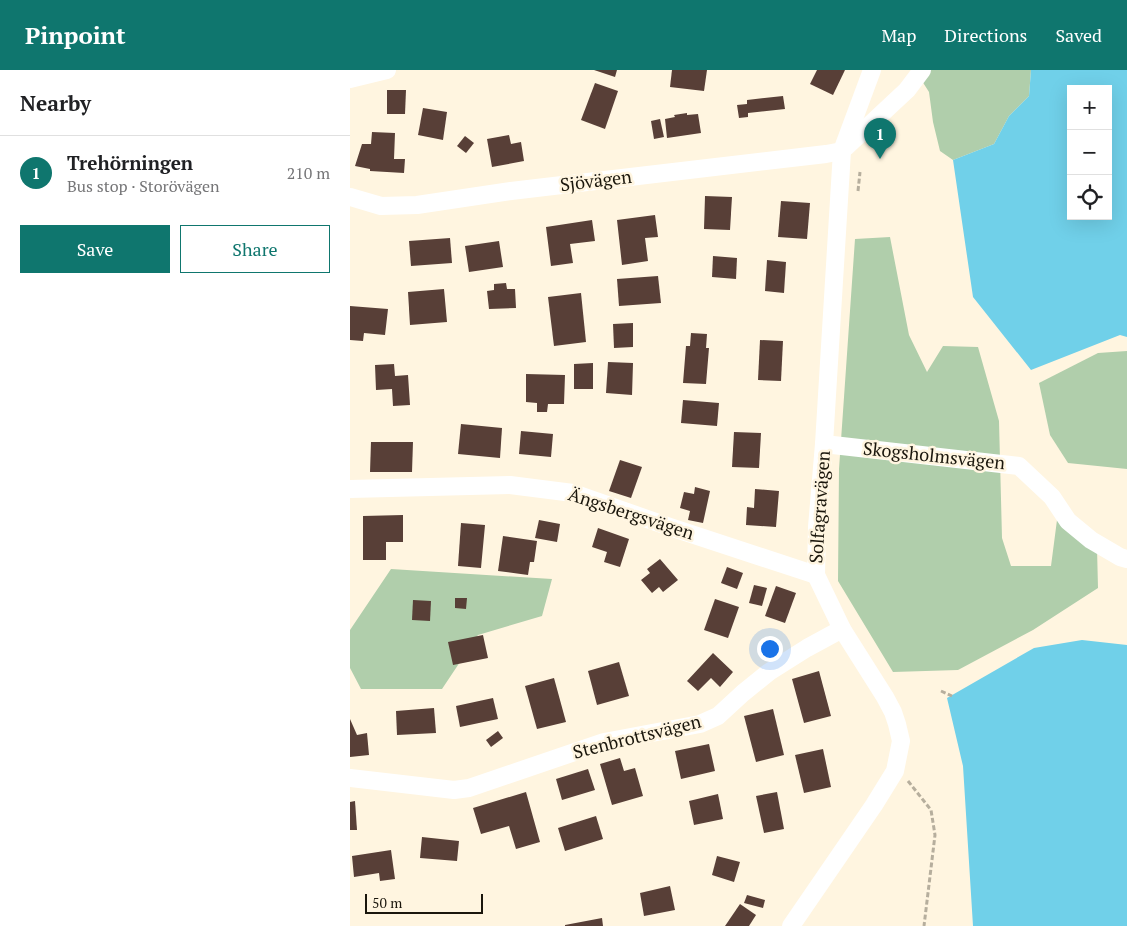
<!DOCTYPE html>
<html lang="en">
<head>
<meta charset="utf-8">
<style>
	body { margin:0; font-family:"PT Serif",serif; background:#f2f2f2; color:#202124 }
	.controls { position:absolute; right:15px; top:15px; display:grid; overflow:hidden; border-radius:0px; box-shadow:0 5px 20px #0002 }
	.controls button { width:45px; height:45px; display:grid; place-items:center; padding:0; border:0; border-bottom:1px solid #e0e0e0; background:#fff; color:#202124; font:25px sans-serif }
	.scale { position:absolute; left:15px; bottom:12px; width:118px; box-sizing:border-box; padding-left:5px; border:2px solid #1a160c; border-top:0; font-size:14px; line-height:18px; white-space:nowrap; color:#1a160c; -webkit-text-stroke:4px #fff5e0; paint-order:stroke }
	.you { position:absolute; left:419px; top:578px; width:18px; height:18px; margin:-12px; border:4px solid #fff; border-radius:50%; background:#1a73e8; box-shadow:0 0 0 8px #1a73e833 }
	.badge { display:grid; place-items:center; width:32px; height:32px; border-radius:50%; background:#0f766e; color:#fff; font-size:16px; font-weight:700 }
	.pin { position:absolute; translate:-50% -41px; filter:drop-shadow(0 1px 2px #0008) }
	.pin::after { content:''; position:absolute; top:26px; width:18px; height:15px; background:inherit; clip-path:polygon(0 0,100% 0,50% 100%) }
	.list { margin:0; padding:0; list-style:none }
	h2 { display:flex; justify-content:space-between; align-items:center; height:65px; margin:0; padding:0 20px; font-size:21px }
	h2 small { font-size:16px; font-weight:400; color:#757577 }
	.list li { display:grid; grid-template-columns:32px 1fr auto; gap:15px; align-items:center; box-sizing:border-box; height:75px; padding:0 20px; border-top:1px solid #e0e0e0 }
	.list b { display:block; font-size:19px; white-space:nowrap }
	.list p { margin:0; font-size:16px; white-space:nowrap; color:#757577 }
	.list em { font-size:16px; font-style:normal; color:#757577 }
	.actions { display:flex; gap:10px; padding:15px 20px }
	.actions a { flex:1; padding:11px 0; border:1px solid #0f766e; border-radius:0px; text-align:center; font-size:18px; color:#0f766e }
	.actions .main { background:#0f766e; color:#fff }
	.icon { flex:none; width:28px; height:28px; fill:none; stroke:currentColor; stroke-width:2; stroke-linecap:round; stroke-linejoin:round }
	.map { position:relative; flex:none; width:777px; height:856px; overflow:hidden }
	header { display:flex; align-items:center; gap:30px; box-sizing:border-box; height:70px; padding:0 25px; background:#0f766e; color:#fff }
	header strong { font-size:24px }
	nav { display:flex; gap:28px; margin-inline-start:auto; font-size:18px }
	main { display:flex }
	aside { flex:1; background:#fff }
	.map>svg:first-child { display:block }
	.green { fill:#b0ceab }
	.water { fill:#70d0e9; fill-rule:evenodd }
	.building { fill:#583f37 }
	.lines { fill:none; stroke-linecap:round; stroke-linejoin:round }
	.path { stroke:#b6ae9d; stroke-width:3; stroke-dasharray:5 2.5; stroke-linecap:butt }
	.minor { stroke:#fff; stroke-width:18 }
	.labels { text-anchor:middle; stroke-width:5; stroke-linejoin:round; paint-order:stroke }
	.street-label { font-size:18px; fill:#1a160c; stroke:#fff5e0 }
</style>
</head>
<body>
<header>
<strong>Pinpoint</strong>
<nav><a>Map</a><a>Directions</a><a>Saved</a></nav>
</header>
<main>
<aside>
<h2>Nearby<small></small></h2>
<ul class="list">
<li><span class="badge">1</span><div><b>Trehörningen</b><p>Bus stop · Storövägen</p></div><em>210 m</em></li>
</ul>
<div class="actions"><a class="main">Save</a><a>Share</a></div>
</aside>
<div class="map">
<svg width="777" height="856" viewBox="0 0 777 856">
	<rect width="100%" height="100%" fill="#fff5e0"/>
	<g class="green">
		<path d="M 565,0 L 681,0 L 679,26 L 659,46 L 644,74 L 603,90 L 590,81 L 583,52 L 579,22 Z"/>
		<path d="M 540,167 L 559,265 L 577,302 L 593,276 L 628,277 L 649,351 L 652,468 L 661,496 L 701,496 L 707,450 L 747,478 L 748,518 L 683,560 L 608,600 L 543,602 L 488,511 L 489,399 L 505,169 Z"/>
		<path d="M 777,281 L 777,399 L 718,393 L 700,365 L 689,313 L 748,283 Z"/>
		<path d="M 41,499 L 202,509 L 192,546 L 128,565 L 92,619 L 11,619 L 0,598 L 0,560 Z"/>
	</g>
	<g class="water">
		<path d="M 681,0 L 777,0 L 777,267 L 770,265 L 681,300 L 623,227 L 603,90 L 644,74 L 659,46 L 679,26 ZM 721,19 L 758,19 L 758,146 L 721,146 Z"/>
		<path d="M 732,570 L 777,575 L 777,856 L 623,856 L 613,696 L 597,628 L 684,578 Z"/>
	</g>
	<g class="building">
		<path d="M 244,0 L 267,0 L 265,7 Z"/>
		<path d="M 322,0 L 357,0 L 354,21 L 320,17 Z"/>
		<path d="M 467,0 L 495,0 L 483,25 L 460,14 Z"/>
		<path d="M 245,13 L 268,21 L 255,59 L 231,50 Z"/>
		<path d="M 37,20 L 56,20 L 55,44 L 37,44 Z"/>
		<path d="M 433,26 L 435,39 L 398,43 L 398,47 L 389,48 L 387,35 L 397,34 L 397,30 Z"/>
		<path d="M 73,38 L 97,42 L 93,70 L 68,65 Z"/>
		<path d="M 337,43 L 337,45 L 348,44 L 351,63 L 317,68 L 315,49 L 325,47 L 324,45 Z"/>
		<path d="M 310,49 L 314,67 L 304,69 L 301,51 Z"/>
		<path d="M 22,62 L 45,63 L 44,89 L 55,89 L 54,103 L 20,101 L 20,99 L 5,96 L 12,74 L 21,74 Z"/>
		<path d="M 159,65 L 161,74 L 171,72 L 174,91 L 142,97 L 137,69 Z"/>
		<path d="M 115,66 L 124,73 L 116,83 L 107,76 Z"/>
		<path d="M 355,126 L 382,127 L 380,160 L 354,159 Z"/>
		<path d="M 431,131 L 460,133 L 457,169 L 428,167 Z"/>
		<path d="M 305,145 L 308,167 L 295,168 L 298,191 L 272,195 L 267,150 Z"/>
		<path d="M 242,150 L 245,171 L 220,174 L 223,193 L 201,196 L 196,157 Z"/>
		<path d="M 100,168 L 102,193 L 61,196 L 59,171 Z"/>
		<path d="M 149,171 L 153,197 L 119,202 L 115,176 Z"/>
		<path d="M 363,186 L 387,188 L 386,209 L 362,207 Z"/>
		<path d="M 417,190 L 436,192 L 434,223 L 415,221 Z"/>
		<path d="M 308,206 L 311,233 L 269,236 L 267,209 Z"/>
		<path d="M 156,213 L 157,219 L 165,219 L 166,238 L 139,239 L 137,221 L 144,220 L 144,214 Z"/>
		<path d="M 94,219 L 97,252 L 60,255 L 58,222 Z"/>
		<path d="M 231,223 L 236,272 L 204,276 L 198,227 Z"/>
		<path d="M 0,236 L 38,239 L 35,265 L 14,263 L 13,271 L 0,270 Z"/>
		<path d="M 283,253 L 283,277 L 264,278 L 263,254 Z"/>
		<path d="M 341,263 L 357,264 L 356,278 L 359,278 L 356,314 L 333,313 L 336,276 L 340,276 Z"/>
		<path d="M 410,270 L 433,271 L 431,311 L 408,310 Z"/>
		<path d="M 258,292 L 283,293 L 282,325 L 256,323 Z"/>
		<path d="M 243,293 L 243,319 L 224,319 L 224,294 Z"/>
		<path d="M 44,294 L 45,306 L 58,305 L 60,335 L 43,336 L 42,319 L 26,320 L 25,295 Z"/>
		<path d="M 176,304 L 215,305 L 214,334 L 198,334 L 197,342 L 187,342 L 187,333 L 176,332 Z"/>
		<path d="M 333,330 L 369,333 L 367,356 L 331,353 Z"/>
		<path d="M 111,354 L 152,358 L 150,388 L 108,384 Z"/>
		<path d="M 171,361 L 203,364 L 201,387 L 169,384 Z"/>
		<path d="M 384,362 L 411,363 L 409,398 L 382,397 Z"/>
		<path d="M 21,372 L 63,372 L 62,402 L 20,402 Z"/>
		<path d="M 270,390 L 292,397 L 281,428 L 259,421 Z"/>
		<path d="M 345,417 L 360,421 L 353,453 L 338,450 L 340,441 L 330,438 L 334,422 L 344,424 Z"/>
		<path d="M 405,419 L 429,421 L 426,457 L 396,455 L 397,437 L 404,438 Z"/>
		<path d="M 53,445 L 53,472 L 36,472 L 36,490 L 13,490 L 13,446 Z"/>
		<path d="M 189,450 L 210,454 L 207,472 L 185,468 Z"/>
		<path d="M 111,453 L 135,455 L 131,498 L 108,496 Z"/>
		<path d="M 248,458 L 279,469 L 270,497 L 254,492 L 257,482 L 242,477 Z"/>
		<path d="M 153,466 L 187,471 L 184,492 L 180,492 L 178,505 L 148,501 Z"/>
		<path d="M 310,489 L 328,510 L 313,522 L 309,517 L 302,523 L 291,510 L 300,503 L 297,499 Z"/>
		<path d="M 377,497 L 393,503 L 387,519 L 371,513 Z"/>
		<path d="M 404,515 L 417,518 L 412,536 L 399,533 Z"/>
		<path d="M 426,516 L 446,523 L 435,553 L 415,546 Z"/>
		<path d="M 105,528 L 117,528 L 116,539 L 105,538 Z"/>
		<path d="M 365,529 L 389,537 L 378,568 L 354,560 Z"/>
		<path d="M 63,530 L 81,531 L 80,551 L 62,550 Z"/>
		<path d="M 133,565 L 138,588 L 103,595 L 98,572 Z"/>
		<path d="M 363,583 L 383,602 L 370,617 L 361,608 L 348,621 L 337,611 Z"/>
		<path d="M 269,592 L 279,626 L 247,635 L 238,601 Z"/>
		<path d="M 469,601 L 481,646 L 454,653 L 442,609 Z"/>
		<path d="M 204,608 L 216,652 L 187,659 L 175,616 Z"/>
		<path d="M 143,628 L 148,649 L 110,657 L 106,636 Z"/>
		<path d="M 84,638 L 86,663 L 47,665 L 46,641 Z"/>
		<path d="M 423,639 L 434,685 L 406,692 L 394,646 Z"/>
		<path d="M 0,649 L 7,665 L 17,663 L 19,685 L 0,687 Z"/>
		<path d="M 148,661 L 153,668 L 141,677 L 136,670 Z"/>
		<path d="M 359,674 L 365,701 L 331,709 L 325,681 Z"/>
		<path d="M 473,679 L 481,717 L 454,723 L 445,685 Z"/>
		<path d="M 270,688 L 274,701 L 285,698 L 293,726 L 262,735 L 250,694 Z"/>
		<path d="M 238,699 L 245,720 L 212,730 L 206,709 Z"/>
		<path d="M 176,722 L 190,772 L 166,779 L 159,756 L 131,764 L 123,738 Z"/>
		<path d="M 427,722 L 434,759 L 414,763 L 406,726 Z"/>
		<path d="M 368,724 L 373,749 L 344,755 L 339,731 Z"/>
		<path d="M 5,731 L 7,760 L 0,760 L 0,732 Z"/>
		<path d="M 246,746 L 253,769 L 215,781 L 208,758 Z"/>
		<path d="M 72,767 L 109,771 L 107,791 L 70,788 Z"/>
		<path d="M 41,780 L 45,809 L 30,811 L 29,803 L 4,807 L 2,786 Z"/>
		<path d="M 367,786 L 390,792 L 384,812 L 362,805 Z"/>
		<path d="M 320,816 L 325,840 L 294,846 L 290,823 Z"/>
		<path d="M 397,825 L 415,830 L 413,838 L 394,833 Z"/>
		<path d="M 390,834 L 406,845 L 399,856 L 375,856 Z"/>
		<path d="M 252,848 L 253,856 L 215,856 L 215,855 Z"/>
	</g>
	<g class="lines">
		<g class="path">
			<path d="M 508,121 L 510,102"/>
			<path d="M 591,621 L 602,626"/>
			<path d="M 558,711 L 581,740 L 585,765 L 574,856"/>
		</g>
		<g class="minor">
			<path d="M 0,9 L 37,0"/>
			<path d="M 496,77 L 557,20 L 572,0"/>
			<path d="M 0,127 L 31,136 L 67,135 L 161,121 L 476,84 L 492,81"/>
			<path d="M 474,374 L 669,396 L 702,427 L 718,451 L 741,470 L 770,487 L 777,489"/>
			<path d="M 0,419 L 160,415 L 223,423 L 320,457 L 466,505"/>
			<path d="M 0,708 L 104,720 L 119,718 L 254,672 L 350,654 L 368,646 L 393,623 L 419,602 L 457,578 L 492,559"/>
			<path d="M 441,856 L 524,735 L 545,701 L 551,671 L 547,654 L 543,642 L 535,627 L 492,559 L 466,505 L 467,457 L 474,374 L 492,81 L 522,0"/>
		</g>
	</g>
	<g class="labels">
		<g class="street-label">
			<text transform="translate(246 111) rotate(-7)" y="6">Sjövägen</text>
			<text transform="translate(584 386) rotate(6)" y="6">Skogsholmsvägen</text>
			<text transform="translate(470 437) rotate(-86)" y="6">Solfagravägen</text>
			<text transform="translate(281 444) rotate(18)" y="6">Ängsbergsvägen</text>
			<text transform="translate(287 667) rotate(-14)" y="6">Stenbrottsvägen</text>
		</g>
	</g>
</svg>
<div class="controls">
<button>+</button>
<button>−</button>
<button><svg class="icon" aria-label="locate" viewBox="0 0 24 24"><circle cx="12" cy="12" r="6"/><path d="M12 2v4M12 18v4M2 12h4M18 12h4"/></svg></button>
</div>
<div class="scale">50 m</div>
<div class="you"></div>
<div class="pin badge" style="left:530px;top:89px">1</div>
</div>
</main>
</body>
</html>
